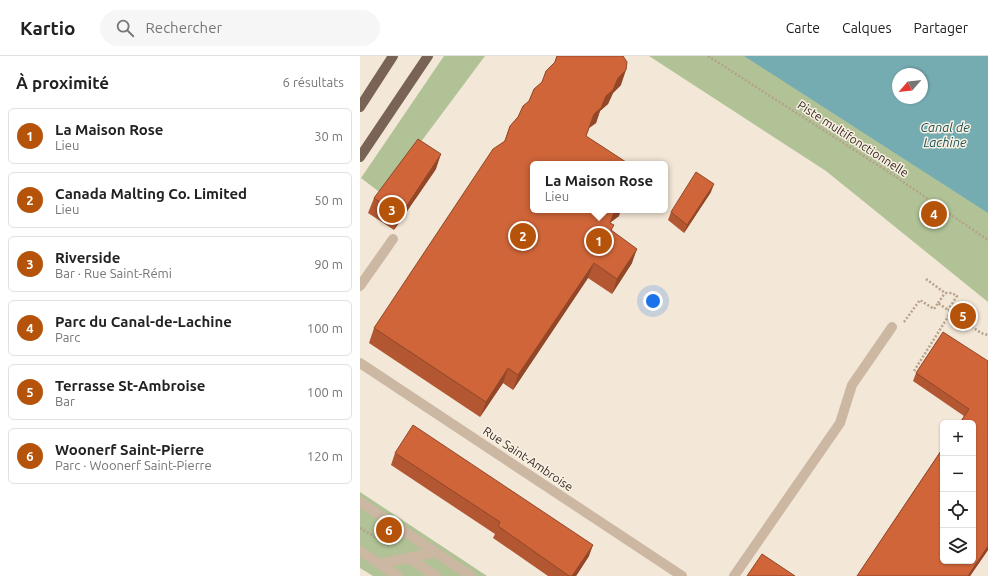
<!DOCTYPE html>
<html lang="fr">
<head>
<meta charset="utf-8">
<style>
	body { margin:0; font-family:Ubuntu,sans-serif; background:#f6f6f6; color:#222 }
	.controls { position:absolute; right:12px; bottom:12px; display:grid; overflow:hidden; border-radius:6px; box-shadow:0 1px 3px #0004 }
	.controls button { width:36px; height:36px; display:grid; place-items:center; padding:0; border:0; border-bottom:1px solid #e0e0e0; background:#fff; color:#222; font:20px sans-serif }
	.compass { position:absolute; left:532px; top:12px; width:36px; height:36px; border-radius:50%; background:#fff; box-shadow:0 1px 3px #0004; rotate:242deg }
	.you { position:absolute; left:293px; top:245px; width:14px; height:14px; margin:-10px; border:3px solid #fff; border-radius:50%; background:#1a73e8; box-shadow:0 0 0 6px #1a73e833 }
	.badge { display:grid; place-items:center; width:26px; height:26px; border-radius:50%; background:#b45309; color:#fff; font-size:13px; font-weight:700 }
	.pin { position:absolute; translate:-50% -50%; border:2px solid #fff; box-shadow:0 1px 4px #0006 }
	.popup { position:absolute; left:170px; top:105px; width:138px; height:52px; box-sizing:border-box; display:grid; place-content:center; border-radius:6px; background:#fff; filter:drop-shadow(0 1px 3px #0005); font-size:13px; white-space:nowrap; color:#767676 }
	.popup b { font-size:15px; color:#222 }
	.popup::after { content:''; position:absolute; left:50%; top:100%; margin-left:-8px; border:8px solid transparent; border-top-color:#fff }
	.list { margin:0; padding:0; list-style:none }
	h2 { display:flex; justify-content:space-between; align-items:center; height:52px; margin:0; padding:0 16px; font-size:17px }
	h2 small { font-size:13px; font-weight:400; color:#767676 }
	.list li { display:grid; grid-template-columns:26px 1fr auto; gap:12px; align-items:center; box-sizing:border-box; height:56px; margin:0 8px 8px; padding:0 8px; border:1px solid #e0e0e0; border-radius:6px }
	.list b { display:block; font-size:15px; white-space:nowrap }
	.list p { margin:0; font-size:13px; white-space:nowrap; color:#767676 }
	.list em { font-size:13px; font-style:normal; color:#767676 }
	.icon { flex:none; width:22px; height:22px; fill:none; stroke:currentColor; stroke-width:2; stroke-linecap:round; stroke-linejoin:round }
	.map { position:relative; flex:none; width:628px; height:520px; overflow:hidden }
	header { display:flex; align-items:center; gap:24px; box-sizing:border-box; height:56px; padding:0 20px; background:#fff; border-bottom:1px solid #e0e0e0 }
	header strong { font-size:19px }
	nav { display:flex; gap:22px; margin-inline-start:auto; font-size:14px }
	.search { width:280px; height:36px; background:#f6f6f6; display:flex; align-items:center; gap:10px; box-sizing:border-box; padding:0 14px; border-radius:22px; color:#767676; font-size:15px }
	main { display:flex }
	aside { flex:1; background:#fff }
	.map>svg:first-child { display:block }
	.green { fill:#b1c296; fill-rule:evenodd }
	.water { fill:#74acb2; fill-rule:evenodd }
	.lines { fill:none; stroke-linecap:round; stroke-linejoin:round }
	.path { stroke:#b7a18c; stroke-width:2.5; stroke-dasharray:2 2; stroke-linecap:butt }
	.minor { stroke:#cbb7a2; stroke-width:10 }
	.major { stroke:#796355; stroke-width:10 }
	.wall { fill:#b25731 }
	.shaded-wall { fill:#914728 }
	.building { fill:#cf6539; stroke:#914728 }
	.labels { text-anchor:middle; stroke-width:3; stroke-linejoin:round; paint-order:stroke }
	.street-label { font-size:12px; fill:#352b25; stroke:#faf1e3 }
	.water-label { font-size:13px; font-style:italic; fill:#185259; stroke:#faf1e3 }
</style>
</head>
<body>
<header>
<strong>Kartio</strong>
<div class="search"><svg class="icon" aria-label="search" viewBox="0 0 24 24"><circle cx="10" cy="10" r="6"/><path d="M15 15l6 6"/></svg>Rechercher</div>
<nav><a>Carte</a><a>Calques</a><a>Partager</a></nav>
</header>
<main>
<aside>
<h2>À proximité<small>6 résultats</small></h2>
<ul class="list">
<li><span class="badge">1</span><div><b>La Maison Rose</b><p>Lieu</p></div><em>30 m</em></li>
<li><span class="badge">2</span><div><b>Canada Malting Co. Limited</b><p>Lieu</p></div><em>50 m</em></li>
<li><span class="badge">3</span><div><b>Riverside</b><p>Bar · Rue Saint-Rémi</p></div><em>90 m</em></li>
<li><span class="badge">4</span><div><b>Parc du Canal-de-Lachine</b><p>Parc</p></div><em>100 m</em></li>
<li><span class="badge">5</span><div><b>Terrasse St-Ambroise</b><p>Bar</p></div><em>100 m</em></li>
<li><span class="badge">6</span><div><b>Woonerf Saint-Pierre</b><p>Parc · Woonerf Saint-Pierre</p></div><em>120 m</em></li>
</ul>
</aside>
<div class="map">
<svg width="628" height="520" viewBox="0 0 628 520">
	<rect width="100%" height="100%" fill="#f3e7d7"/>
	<g class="green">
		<path d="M 84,0 L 125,0 L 22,138 L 1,122 Z"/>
		<path d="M 289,0 L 628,0 L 628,246 L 466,115 ZM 538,18 L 562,18 L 562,42 L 538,42 Z"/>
		<path d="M 0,436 L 127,520 L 13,520 L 0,512 Z"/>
	</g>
	<path class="water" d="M 384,0 L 628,0 L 628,157 ZM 538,18 L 562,18 L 562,42 L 538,42 Z"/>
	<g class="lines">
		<g class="path">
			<path d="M 348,0 L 533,119 L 628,184"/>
			<path d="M 566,223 L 585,237 L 592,237 L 597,240 L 588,254"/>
			<path d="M 578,247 L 585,237"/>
			<path d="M 544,266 L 560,244 L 574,253 L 578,247 L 621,277 L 628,279"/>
			<path d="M 554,315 L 591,256"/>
			<path d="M 0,472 L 30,490"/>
		</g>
		<g class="minor">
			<path d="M 0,230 L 33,183"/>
			<path d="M 0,307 L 322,520"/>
			<path d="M 0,446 L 111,520"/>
			<path d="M 0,495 L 38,520"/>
			<path d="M 49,502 L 76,520"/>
			<path d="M 20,508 L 75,496"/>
			<path d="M 374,520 L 480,367 L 492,329 L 532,271"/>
		</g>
		<g class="major">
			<path d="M 0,51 L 33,0"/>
			<path d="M 0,101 L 68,0"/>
		</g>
	</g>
	<g class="wall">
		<path d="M 197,0 L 261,29 L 253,37 L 248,48 L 240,55 L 236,67 L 229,72 L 226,80 L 259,160 L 251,166 L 250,167 L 252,175 L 272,207 L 252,238 L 228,222 L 153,334 L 143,327 L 120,361 L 9,287 L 14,272 L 144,86 L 150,70 L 158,61 L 169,45 L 194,7 Z"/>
		<path d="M 76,113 L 34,174 L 8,157 L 14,142 Z"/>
		<path d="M 351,136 L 324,177 L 308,164 L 311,156 Z"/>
		<path d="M 628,305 L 628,494 L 610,520 L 497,520 L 604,360 L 553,325 L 556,317 Z"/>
		<path d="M 35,397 L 229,500 L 216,520 L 188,520 L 133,482 L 135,478 L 31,409 Z"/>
	</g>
	<g class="shaded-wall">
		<path d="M 266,14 L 261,29 L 253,37 L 248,48 L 240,55 L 236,67 L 229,72 L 234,58 L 258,22 Z"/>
		<path d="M 81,98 L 76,113 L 34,174 L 40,160 Z"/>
		<path d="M 354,128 L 351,136 L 324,177 L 327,169 Z"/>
		<path d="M 255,154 L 261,154 L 259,160 L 251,166 Z"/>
		<path d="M 277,193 L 272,207 L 252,238 L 257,223 Z"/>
		<path d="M 234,207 L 228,222 L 153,334 L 158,319 Z"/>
		<path d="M 148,312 L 143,327 L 120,361 L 126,346 Z"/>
		<path d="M 233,489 L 229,500 L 216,520 L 212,520 Z"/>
		<path d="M 628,490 L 628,494 L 610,520 L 608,520 Z"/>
	</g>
	<g class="building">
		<path d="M 197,0 L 263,0 L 267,6 L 266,14 L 258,22 L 253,34 L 246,40 L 241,52 L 234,58 L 226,80 L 269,108 L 173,108 L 173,154 L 255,154 L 250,167 L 254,169 L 251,174 L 277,193 L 257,223 L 234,207 L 158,319 L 148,312 L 126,346 L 14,272 L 133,93 L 145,85 L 150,70 L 158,61 L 163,50 L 169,45 L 174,33 L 182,26 L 186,15 L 195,6 Z"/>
		<path d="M 58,83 L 81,98 L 40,160 L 14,142 Z"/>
		<path d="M 336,116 L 354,128 L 327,169 L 311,156 Z"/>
		<path d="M 583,276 L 628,305 L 628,490 L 608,520 L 497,520 L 583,392 L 583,505 L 613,505 L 613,367 L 600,367 L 609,353 L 556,317 Z"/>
		<path d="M 53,369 L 233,489 L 212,520 L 209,520 L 138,470 L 140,466 L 35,397 Z"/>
		<path d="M 402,498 L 435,520 L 387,520 Z"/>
	</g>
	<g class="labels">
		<g class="street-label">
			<text transform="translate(493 83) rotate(33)" y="4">Piste multifonctionnelle</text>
			<text transform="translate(168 403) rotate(34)" y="4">Rue Saint-Ambroise</text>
		</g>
		<g class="water-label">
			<text x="585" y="76">Canal de<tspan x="585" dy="15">Lachine</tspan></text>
		</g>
	</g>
</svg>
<div class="controls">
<button>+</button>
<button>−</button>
<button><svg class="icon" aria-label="locate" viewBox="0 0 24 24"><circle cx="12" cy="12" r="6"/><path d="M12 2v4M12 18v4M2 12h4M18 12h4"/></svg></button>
<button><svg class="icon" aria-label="layers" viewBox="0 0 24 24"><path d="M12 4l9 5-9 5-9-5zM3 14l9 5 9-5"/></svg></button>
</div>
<svg class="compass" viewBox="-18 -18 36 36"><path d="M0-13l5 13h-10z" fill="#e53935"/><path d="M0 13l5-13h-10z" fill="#767676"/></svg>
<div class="you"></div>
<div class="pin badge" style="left:239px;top:185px">1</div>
<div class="popup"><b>La Maison Rose</b>Lieu</div>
<div class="pin badge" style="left:163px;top:180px">2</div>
<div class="pin badge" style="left:32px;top:154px">3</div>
<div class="pin badge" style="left:574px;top:158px">4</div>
<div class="pin badge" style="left:603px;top:260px">5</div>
<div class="pin badge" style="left:29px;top:474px">6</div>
</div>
</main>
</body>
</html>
